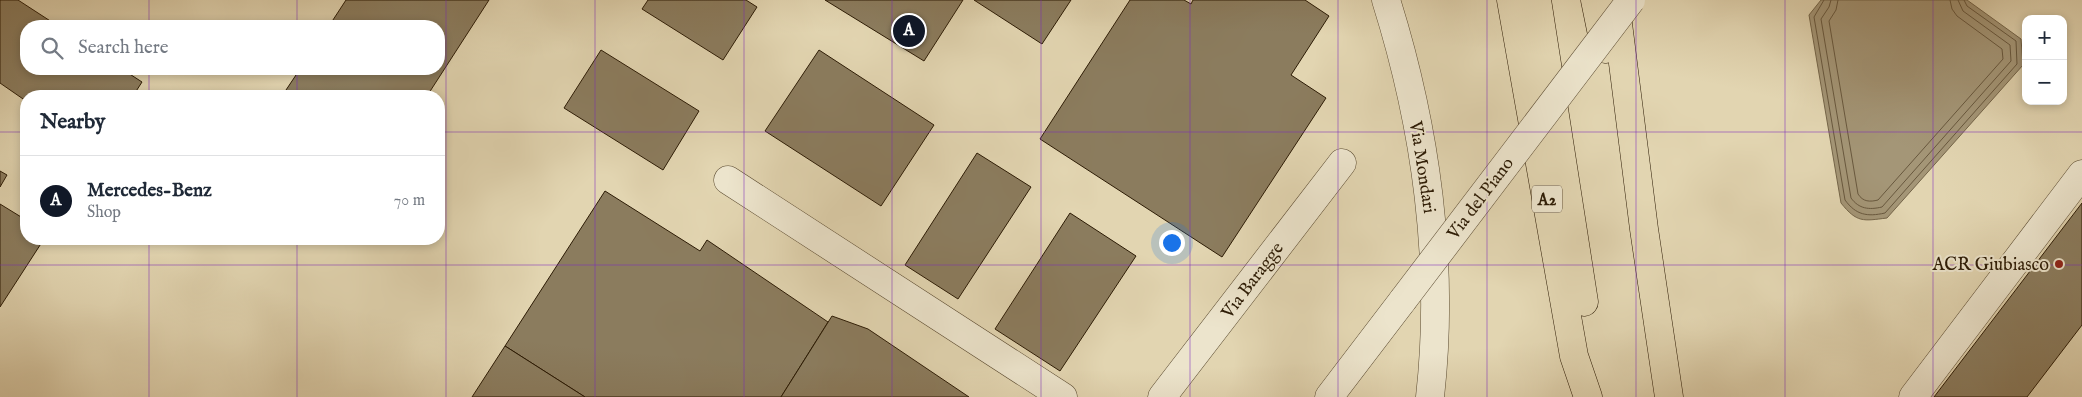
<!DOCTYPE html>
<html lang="en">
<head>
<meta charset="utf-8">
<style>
	body { margin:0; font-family:"IM FELL English",serif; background:#f6f6f7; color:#1f2937 }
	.controls { position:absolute; right:15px; top:15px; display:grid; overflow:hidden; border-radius:10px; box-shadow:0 2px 8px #0003 }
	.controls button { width:45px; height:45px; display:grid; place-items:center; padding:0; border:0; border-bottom:1px solid #e0e1e3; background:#fff; color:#1f2937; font:25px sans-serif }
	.you { position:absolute; left:1171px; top:242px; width:18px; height:18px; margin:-12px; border:4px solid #fff; border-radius:50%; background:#1a73e8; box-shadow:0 0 0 8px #1a73e833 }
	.badge { display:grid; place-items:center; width:32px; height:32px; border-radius:50%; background:#111827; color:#fff; font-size:16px; font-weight:700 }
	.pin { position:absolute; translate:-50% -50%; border:2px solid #fff; box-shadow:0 1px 5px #0006 }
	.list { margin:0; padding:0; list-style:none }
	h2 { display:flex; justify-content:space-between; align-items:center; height:65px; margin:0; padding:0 20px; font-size:21px }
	h2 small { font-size:16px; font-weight:400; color:#747a83 }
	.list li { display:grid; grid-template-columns:32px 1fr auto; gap:15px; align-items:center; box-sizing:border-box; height:90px; padding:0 20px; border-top:1px solid #e0e1e3 }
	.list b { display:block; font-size:19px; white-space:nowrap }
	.list p { margin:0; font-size:16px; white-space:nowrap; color:#747a83 }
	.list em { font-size:16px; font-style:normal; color:#747a83 }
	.icon { flex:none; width:28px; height:28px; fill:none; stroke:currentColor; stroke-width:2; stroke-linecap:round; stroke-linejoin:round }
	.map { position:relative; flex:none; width:2082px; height:397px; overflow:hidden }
	.search { position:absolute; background:#fff; box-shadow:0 2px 8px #0003; left:20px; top:20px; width:425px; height:55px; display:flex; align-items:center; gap:12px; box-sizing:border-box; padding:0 18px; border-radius:20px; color:#747a83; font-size:19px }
	.panel { position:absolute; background:#fff; box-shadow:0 2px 8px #0003; left:20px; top:90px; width:425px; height:155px; border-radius:20px }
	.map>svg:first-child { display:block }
	.water { fill:#a49677; stroke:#746549 }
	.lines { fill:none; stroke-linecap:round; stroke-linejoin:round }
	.shore { stroke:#68583e; stroke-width:1 }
	.building { fill:#8b7c5e; stroke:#2c1b05 }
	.minor-casing { stroke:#5a4a30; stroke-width:29 }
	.highway-casing { stroke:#2c1b05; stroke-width:29 }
	.minor { stroke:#ece4cc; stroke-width:28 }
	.highway { stroke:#e2d5b1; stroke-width:28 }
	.minor-bridge-casing { stroke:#5a4a30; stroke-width:29; stroke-linecap:butt }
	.minor-bridge { stroke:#ece4cc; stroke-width:28 }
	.grid { fill:none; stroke:#7b2cbf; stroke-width:1; stroke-opacity:0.55 }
	.poi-dot { fill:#8f2418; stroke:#ece4cc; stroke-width:2 }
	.labels { text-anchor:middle; stroke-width:4; stroke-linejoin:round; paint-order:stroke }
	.shield { fill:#ece4cc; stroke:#665741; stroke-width:1 }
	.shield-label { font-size:16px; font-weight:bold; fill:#2c1b05 }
	.street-label { font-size:18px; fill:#2c1b05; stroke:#ece4cc }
	.poi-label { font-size:18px; fill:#2c1b05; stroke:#ece4cc; text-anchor:end }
</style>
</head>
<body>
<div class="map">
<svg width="2082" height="397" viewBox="0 0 2082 397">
	<rect width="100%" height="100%" fill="#e2d5b1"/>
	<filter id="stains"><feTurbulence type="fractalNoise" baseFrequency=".004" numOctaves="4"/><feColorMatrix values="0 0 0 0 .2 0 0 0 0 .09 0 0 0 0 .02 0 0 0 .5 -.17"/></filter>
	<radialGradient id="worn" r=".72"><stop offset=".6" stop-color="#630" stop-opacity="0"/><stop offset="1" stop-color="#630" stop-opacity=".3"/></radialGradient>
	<path class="water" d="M 1821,0 L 1967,0 L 2021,39 L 2023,65 L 1887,218 C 1863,221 1857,223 1841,203 L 1809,15 Z"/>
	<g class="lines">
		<g class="shore">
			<path d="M 1824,0 L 1814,17 L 1845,200 C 1856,215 1867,217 1885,213 L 2017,64 L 2016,41 L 1967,6 L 1964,0"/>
			<path d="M 1831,0 L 1829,7 L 1821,19 L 1851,198 C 1859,209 1869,210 1882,207 L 2011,61 L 2010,45 L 1963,11 L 1958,0"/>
			<path d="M 1838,0 L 1836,10 L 1829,21 L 1858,194 C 1863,202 1870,202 1878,200 L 2003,59 L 2002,49 L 1957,16 L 1952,9 L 1950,0"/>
		</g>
	</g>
	<g class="building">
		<path d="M 0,0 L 18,0 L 58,26 L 26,26 L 26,69 L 122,69 L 142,82 L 133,96 L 26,96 L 26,101 L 0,83 Z"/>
		<path d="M 346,0 L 489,0 L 427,96 L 282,96 L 300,69 L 439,69 L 439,26 L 329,26 Z"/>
		<path d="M 648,0 L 746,0 L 757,7 L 723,60 L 642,9 Z"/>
		<path d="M 825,0 L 963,0 L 924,61 Z"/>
		<path d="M 974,0 L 1071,0 L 1042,44 Z"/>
		<path d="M 1130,0 L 1184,0 L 1191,4 L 1193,0 L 1305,0 L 1329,16 L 1291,75 L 1326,98 L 1222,257 L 1040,139 Z"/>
		<path d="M 601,50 L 699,111 L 663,170 L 564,108 Z"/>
		<path d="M 819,50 L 934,125 L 881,206 L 765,131 Z"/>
		<path d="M 977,153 L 1031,187 L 958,299 L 905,265 Z"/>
		<path d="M 0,171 L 7,175 L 0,187 Z"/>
		<path d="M 605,191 L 700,251 L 707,240 L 828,322 L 781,397 L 585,397 L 505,346 Z"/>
		<path d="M 2082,203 L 2082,325 L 2027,397 L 1934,397 Z"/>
		<path d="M 0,204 L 26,220 L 26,239 L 44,239 L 0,307 Z"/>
		<path d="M 1070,213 L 1136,256 L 1060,371 L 995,329 Z"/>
		<path d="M 832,316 L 868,329 L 969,397 L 781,397 Z"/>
		<path d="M 505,346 L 585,397 L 472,397 Z"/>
	</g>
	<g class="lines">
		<g class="minor-casing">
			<g id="minor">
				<path d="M 1386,0 C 1426,127 1445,264 1430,397"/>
				<path d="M 728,180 L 1063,397"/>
				<path d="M 1162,397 L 1342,163"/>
				<path d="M 1329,397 L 1403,300"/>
				<path d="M 1913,397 L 2082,174"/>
			</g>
		</g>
		<g class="highway-casing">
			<g id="highway">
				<path d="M 1511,0 L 1574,356 L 1588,397"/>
				<path d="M 1537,0 L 1584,302"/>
				<path d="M 1595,0 L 1605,49"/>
				<path d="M 1615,0 L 1644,229 L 1669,397"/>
			</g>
		</g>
		<use href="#minor" class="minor"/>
		<use href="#highway" class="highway"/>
		<g class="minor-bridge-casing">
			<path id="minor-bridge" d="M 1403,300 L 1631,0"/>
		</g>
		<use href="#minor-bridge" class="minor-bridge"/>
	</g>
	<path class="grid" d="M 149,0 L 149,26M 297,0 L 297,26M 446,0 L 446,397M 595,0 L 595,397M 744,0 L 744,397M 892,0 L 892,397M 1041,0 L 1041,397M 1190,0 L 1190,397M 1338,0 L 1338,397M 1487,0 L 1487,397M 1636,0 L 1636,397M 1785,0 L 1785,397M 1933,0 L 1933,397M 149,69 L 149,96M 297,69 L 297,96M 0,132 L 26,132M 439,132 L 2082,132M 149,239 L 149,397M 297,239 L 297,397M 0,265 L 2082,265"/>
	<circle class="poi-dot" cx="2059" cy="264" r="5"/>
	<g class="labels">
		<rect class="shield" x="1532" y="185.5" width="30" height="27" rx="4"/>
		<g class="shield-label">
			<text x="1547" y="205">A2</text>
		</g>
		<g class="street-label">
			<text transform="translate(1423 167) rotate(81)" y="6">Via Mondari</text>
			<text transform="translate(1480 198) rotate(-53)" y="6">Via del Piano</text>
			<text transform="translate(1252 280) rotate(-53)" y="6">Via Baragge</text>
		</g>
		<g class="poi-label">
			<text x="2049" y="270">ACR Giubiasco</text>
		</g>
	</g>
	<rect width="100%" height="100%" filter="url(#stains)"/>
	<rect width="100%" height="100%" fill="url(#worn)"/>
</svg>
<div class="controls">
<button>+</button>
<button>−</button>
</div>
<div class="you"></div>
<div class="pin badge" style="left:909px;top:31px">A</div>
<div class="search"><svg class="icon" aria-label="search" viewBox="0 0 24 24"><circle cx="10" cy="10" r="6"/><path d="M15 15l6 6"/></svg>Search here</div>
<section class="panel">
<h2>Nearby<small></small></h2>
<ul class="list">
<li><span class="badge">A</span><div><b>Mercedes-Benz</b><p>Shop</p></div><em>70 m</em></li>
</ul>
</section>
</div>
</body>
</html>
